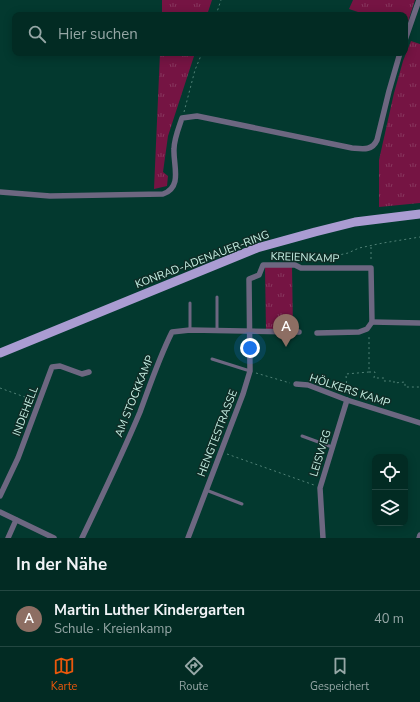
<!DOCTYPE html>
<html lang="de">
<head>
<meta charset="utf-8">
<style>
	body { margin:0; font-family:"Nunito Sans",sans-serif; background:#0c332b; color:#f1f3f6 }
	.controls { position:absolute; right:12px; bottom:12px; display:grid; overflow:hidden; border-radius:8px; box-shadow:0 2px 10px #0003 }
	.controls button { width:36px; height:36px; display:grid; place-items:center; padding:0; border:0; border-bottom:1px solid #234741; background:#022b23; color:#f1f3f6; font:20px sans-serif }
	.you { position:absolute; left:250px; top:348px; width:14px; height:14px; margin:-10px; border:3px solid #fff; border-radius:50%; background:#1a73e8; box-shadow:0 0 0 6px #1a73e833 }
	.badge { display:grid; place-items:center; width:26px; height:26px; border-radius:50%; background:#ea580c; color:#fff; font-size:13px; font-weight:700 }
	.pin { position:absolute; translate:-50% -33px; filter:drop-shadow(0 1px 2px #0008) }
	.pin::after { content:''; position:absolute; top:21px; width:14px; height:12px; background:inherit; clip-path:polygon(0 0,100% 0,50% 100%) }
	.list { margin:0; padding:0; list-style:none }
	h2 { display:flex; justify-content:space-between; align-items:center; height:52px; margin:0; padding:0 16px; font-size:17px }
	h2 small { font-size:13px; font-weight:400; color:#96a7a6 }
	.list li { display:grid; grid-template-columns:26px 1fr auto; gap:12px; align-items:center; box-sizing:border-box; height:56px; padding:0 16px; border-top:1px solid #234741 }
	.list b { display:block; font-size:15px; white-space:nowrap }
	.list p { margin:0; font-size:13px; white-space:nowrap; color:#96a7a6 }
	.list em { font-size:13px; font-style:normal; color:#96a7a6 }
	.icon { flex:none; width:22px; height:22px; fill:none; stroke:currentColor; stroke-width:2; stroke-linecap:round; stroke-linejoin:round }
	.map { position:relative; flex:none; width:420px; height:538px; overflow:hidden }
	.search { position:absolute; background:#022b23; box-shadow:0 2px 10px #0003; left:12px; right:12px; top:12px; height:44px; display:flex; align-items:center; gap:10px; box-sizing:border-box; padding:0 14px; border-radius:8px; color:#96a7a6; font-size:15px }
	.sheet { height:108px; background:#022b23 }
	nav { display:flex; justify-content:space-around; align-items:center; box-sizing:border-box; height:56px; border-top:1px solid #234741; background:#022b23; font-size:11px; color:#96a7a6 }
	nav a { display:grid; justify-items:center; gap:2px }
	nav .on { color:#ea580c }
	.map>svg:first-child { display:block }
	.grass { fill:url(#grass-tufts) }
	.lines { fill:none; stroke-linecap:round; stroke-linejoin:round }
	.path { stroke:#508176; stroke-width:1; stroke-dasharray:2 3; stroke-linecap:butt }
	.lane { stroke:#6d6781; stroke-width:3 }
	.street { stroke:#6d6781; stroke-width:5.5 }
	.primary { stroke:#aa9cd2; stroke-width:9 }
	.labels { text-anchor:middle; stroke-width:3; stroke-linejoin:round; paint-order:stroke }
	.street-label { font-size:11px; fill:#c7f1e5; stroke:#0f2c26 }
</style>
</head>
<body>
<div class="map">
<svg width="420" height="538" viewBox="0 0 420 538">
	<defs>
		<pattern id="grass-tufts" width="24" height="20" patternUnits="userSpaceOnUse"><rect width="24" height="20" fill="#751443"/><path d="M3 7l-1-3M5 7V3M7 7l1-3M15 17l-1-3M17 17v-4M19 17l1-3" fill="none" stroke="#87375e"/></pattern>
	</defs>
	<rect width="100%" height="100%" fill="#03392f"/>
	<g class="grass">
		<path d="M 162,0 L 212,0 L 207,15 L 162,15 Z"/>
		<path d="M 353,0 L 415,0 L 407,25 L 405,24 L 405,15 L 379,15 L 375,13 L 374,15 L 367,15 L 349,9 Z"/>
		<path d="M 411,41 L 420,44 L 420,203 L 379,207 L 379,160 L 394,93 L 403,61 Z"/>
		<path d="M 160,53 L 195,53 L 168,136 L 163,172 L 168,176 L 167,186 L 154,189 Z"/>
		<path d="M 292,266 L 293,332 L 266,332 L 265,267 Z"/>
	</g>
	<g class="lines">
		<g class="path">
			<path d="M 216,15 L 221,0"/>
			<path d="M 184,112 L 195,70 L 202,53"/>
			<path d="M 371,247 L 371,262"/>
			<path d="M 312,261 L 348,253 L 359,248 L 383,243 L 420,237"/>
			<path d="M 369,372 L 375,372 L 374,378 L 384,378 L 384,381 L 394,381 L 394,383 L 405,382 L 405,387 L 420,387"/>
			<path d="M 256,373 L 290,383"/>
			<path d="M 0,388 L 33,400"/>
			<path d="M 347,393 L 346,374 L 369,372 L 369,336"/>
			<path d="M 227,454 L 314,485"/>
		</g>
		<g class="lane">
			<path d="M 217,297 L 217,331"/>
			<path d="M 190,303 L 190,330"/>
			<path d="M 212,359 L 250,371"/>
			<path d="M 302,436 L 332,447"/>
			<path d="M 206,490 L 242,504"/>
		</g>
		<g class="street">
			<path d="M 405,40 L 419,0"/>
			<path d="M 0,192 L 50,196 L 163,194 C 183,187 173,165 174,149 C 174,139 179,127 182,118 L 197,116 L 352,148 C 363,149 372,151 377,140 L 389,91 L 400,53"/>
			<path d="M 372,322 L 420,323"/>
			<path d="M 296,384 L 308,385 L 347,400 L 420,423"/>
			<path d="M 0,496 L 18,458 L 52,367 L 60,366 L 82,374 L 89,372"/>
			<path d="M 0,512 L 54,538"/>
			<path d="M 8,538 L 16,520"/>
			<path d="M 82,538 C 102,496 122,455 140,412 C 150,385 159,358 172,332 L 190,330 L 299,332"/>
			<path d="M 188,538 L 243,394 L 250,371 L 249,279 L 259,275 L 263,265 L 295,265 L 301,268 L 371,268 L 372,322 L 367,329 L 359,332 L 317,333"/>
			<path d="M 323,538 L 320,488 L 347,400"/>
			<path d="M 419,538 L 420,535"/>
		</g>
		<path class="primary" d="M 0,353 L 257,248 L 315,232 L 355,222 L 420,214"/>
	</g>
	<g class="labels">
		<g class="street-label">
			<text transform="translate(305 257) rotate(2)" y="4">KREIENKAMP</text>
			<text transform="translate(202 259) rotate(-21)" y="4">KONRAD-ADENAUER-RING</text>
			<text transform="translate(350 390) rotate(18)" y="4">HÖLKERS KAMP</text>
			<text transform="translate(134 396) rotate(-68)" y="4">AM STOCKKAMP</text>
			<text transform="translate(25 411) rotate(-69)" y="4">INDEHELL</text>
			<text transform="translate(217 433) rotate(-69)" y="4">HENGTESTRASSE</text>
			<text transform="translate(320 453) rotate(-73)" y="4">LEISWEG</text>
		</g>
	</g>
</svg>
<div class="controls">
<button><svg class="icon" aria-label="locate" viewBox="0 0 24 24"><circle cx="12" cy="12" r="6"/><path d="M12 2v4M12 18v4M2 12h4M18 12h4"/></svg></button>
<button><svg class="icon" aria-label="layers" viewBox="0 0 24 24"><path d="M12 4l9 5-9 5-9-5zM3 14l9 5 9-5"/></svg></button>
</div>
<div class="you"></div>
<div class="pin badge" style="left:286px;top:347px;background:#8d6e63">A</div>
<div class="search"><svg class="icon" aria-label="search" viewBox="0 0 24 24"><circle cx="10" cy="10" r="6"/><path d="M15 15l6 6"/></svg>Hier suchen</div>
</div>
<section class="sheet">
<h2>In der Nähe<small></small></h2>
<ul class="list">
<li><span class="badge" style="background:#8d6e63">A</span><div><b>Martin Luther Kindergarten</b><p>Schule · Kreienkamp</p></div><em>40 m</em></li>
</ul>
</section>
<nav>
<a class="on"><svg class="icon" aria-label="map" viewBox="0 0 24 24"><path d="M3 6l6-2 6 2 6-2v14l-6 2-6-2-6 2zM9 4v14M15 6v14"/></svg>Karte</a>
<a><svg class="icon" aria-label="directions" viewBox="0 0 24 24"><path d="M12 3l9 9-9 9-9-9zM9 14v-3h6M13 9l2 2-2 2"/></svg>Route</a>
<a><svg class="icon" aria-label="saved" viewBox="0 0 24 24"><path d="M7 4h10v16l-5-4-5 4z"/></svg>Gespeichert</a>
</nav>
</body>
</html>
